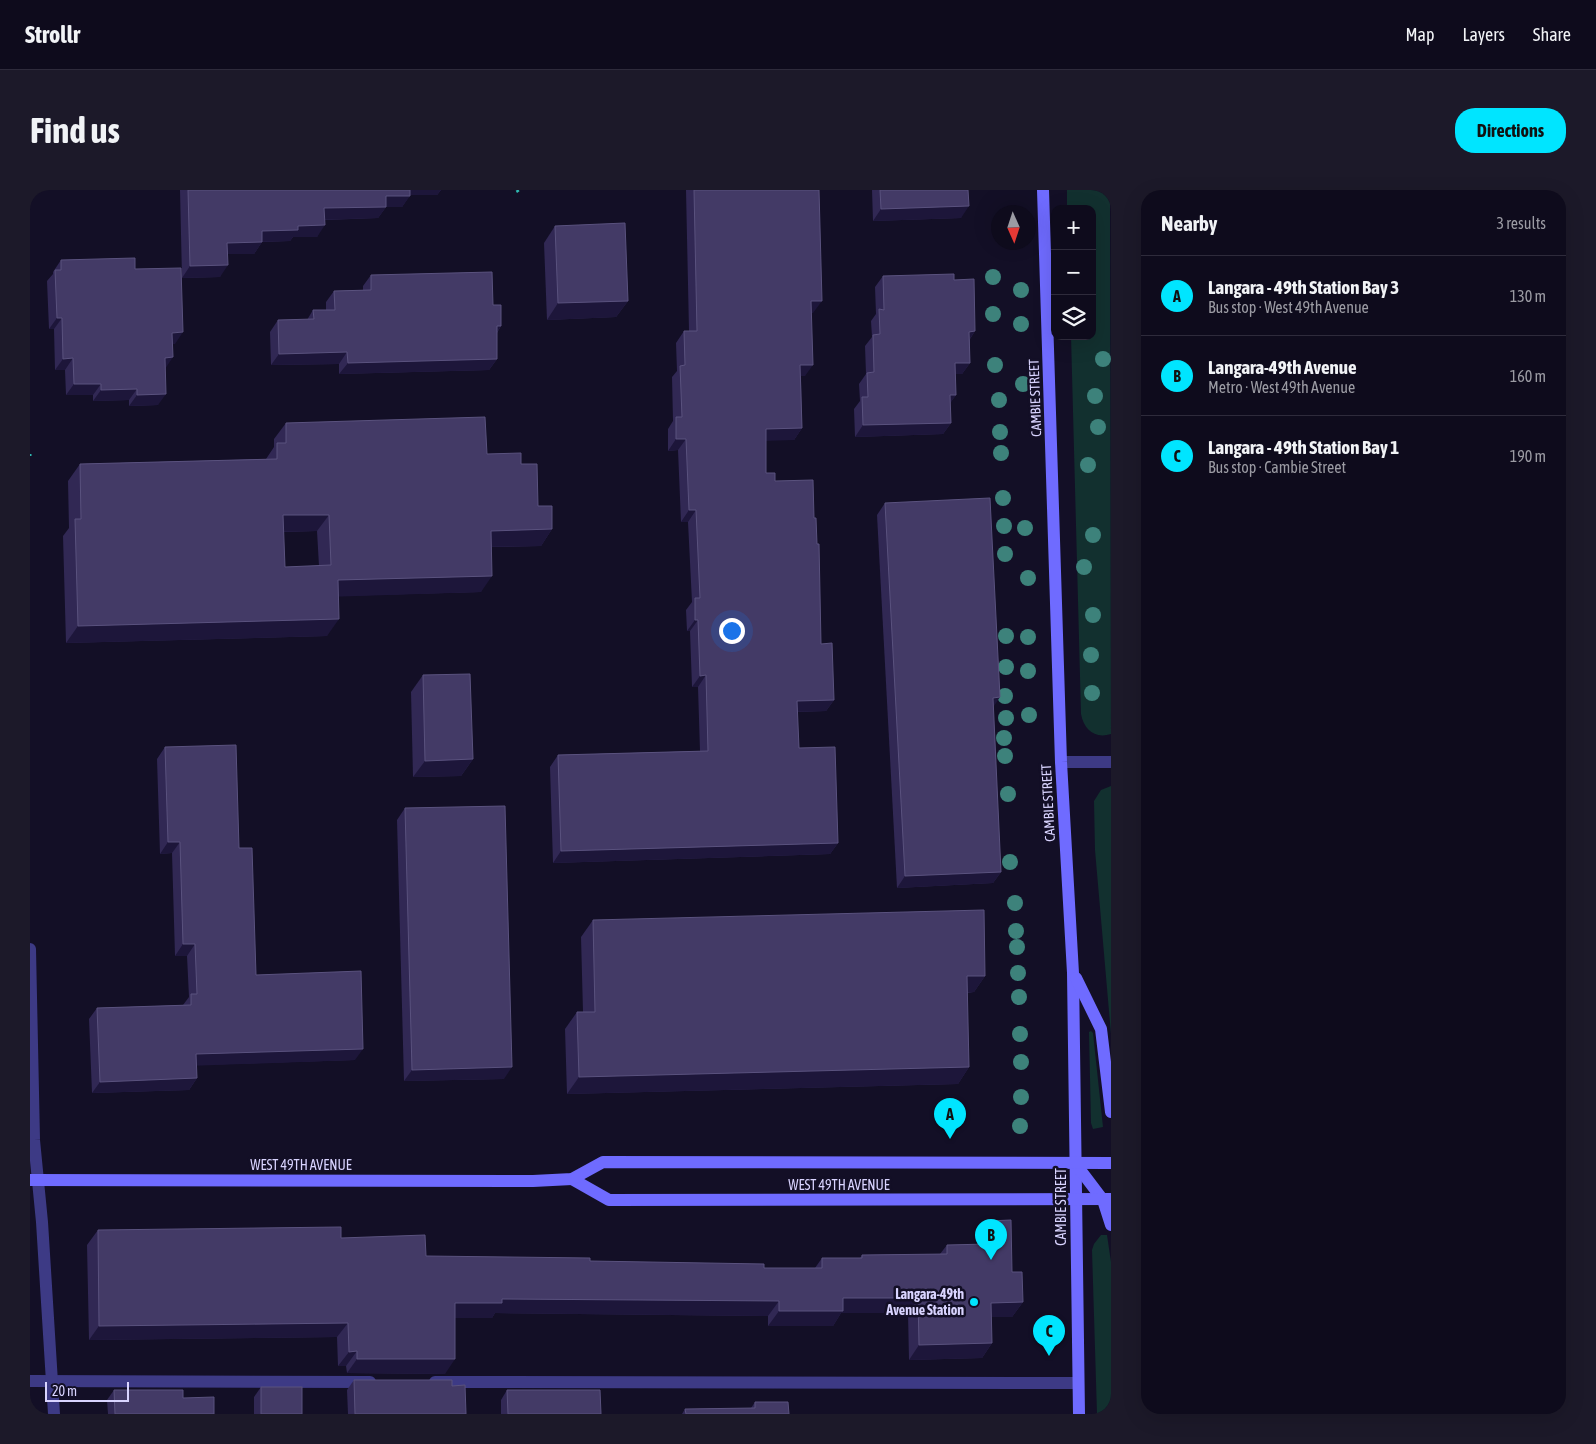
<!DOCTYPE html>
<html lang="en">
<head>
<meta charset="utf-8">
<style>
	body { margin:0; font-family:"Asap Condensed",sans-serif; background:#1c1929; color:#f1f3f6 }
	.controls { position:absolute; right:15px; top:15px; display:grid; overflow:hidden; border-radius:10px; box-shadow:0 5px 20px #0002 }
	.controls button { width:45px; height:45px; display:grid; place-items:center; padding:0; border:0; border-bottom:1px solid #2e2b3b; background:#0e0b1c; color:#f1f3f6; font:25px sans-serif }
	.compass { position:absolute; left:961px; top:15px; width:45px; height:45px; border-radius:50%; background:#0e0b1c; box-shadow:0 5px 20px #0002; rotate:177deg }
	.scale { position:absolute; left:15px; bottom:12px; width:84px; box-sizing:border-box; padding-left:5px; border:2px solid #d9d4ff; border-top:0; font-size:14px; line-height:18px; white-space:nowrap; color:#d9d4ff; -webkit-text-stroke:4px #130f26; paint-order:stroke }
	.you { position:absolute; left:701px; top:440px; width:18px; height:18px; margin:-12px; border:4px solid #fff; border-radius:50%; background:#1a73e8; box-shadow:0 0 0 8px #1a73e833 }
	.badge { display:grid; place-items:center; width:32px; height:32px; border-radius:50%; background:#00e5ff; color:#111; font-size:16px; font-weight:700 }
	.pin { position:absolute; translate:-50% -41px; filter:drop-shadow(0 1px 2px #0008) }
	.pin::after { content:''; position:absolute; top:26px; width:18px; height:15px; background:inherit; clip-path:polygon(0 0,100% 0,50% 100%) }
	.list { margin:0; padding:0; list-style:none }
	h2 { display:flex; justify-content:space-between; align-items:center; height:65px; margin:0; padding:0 20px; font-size:21px }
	h2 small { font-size:16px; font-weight:400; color:#9b9ba3 }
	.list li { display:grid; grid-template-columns:32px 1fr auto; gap:15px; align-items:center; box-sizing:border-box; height:80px; padding:0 20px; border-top:1px solid #2e2b3b }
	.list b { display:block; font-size:19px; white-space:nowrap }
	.list p { margin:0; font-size:16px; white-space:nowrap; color:#9b9ba3 }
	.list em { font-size:16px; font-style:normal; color:#9b9ba3 }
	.icon { flex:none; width:28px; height:28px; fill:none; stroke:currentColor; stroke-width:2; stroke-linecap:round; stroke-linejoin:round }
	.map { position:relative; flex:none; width:1081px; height:1224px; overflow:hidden; border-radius:20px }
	header { display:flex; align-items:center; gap:30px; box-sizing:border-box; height:70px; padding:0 25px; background:#0e0b1c; border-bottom:1px solid #2e2b3b }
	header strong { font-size:24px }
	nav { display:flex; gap:28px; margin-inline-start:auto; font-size:18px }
	.intro { display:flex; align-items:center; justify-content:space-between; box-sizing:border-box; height:120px; padding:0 30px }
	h1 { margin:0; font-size:35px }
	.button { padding:12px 22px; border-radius:20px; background:#00e5ff; color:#111; font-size:18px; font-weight:700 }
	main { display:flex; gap:30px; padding:0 30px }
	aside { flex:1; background:#0e0b1c; border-radius:20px; box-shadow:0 5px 20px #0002 }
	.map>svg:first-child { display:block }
	.green { fill:#12302f }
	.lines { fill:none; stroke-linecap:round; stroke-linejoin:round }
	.path { stroke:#2fb8b0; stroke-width:3; stroke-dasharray:2.5 4; stroke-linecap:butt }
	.lane { stroke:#3d3a85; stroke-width:12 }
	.street { stroke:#3d3a85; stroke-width:12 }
	.secondary { stroke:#6f6bff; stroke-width:12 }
	.tree { fill:#3d827b }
	.wall { fill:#312854; fill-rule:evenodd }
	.shaded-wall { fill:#1d163a }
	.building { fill:#433a66; stroke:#5a527e; fill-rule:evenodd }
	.poi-dot { fill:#00e5ff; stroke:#130f26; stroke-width:2 }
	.labels { text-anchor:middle; stroke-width:5; stroke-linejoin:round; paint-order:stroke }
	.street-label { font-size:14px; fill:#d9d4ff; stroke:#130f26 }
	.poi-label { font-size:14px; font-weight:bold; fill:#d9d4ff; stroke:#130f26; text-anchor:end }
</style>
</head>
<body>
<header>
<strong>Strollr</strong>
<nav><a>Map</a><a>Layers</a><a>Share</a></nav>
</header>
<div class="intro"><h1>Find us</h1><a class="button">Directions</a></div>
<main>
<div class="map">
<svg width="1081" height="1224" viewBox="0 0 1081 1224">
	<rect width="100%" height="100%" fill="#130f26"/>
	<g class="green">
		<path d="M 1037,0 L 1080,0 L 1081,544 C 1065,549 1054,540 1051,524 L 1041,146 L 1062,146 L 1062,19 L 1037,19 Z"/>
		<path d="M 1081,596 L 1081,844 L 1065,660 L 1064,611 L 1071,600 Z"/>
		<path d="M 1061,841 L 1063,843 L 1073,937 L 1063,939 L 1061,933 L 1059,842 Z"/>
		<path d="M 1071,1045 L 1077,1045 L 1081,1072 L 1081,1224 L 1067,1224 L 1062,1060 L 1064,1054 Z"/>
	</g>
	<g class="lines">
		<g class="path">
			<path d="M 487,0 L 490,5"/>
			<path d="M 0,264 L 0,266"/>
		</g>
		<g class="lane">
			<path d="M 0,1191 L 340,1192"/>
			<path d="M 405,1192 L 1048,1193"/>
		</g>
		<g class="street">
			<path d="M 1031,572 L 1081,572"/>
			<path d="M 0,759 L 4,950 L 12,1032 L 24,1224"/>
		</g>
		<g class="secondary">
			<path d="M 1013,0 L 1031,572 L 1043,783 L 1049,1224"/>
			<path d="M 1046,788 L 1071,839 L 1081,922"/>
			<path d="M 1045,973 L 1073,1010 L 1081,1035"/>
			<path d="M 542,989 L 579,1010 L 1081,1009"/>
			<path d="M 0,990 L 503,991 L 542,989 L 573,972 L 1081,973"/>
		</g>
	</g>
	<g class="tree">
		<circle cx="963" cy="87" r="8"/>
		<circle cx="991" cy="100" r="8"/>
		<circle cx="963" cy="124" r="8"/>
		<circle cx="991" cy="134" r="8"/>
		<circle cx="1073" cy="169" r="8"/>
		<circle cx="965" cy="175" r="8"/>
		<circle cx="993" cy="194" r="8"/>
		<circle cx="1065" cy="206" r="8"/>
		<circle cx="969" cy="210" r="8"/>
		<circle cx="1068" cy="237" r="8"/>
		<circle cx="970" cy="242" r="8"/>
		<circle cx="971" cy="263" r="8"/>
		<circle cx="1058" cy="275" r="8"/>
		<circle cx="973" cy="308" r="8"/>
		<circle cx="974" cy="336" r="8"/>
		<circle cx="995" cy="338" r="8"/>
		<circle cx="1063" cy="345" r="8"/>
		<circle cx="975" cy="364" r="8"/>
		<circle cx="1054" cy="377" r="8"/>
		<circle cx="998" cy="388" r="8"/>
		<circle cx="1063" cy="425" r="8"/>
		<circle cx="976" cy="446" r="8"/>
		<circle cx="998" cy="447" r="8"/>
		<circle cx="1061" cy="465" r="8"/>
		<circle cx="976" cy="477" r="8"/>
		<circle cx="998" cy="481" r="8"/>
		<circle cx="1062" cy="503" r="8"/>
		<circle cx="975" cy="506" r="8"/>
		<circle cx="999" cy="525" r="8"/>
		<circle cx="976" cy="528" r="8"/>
		<circle cx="974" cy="548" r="8"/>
		<circle cx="975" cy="566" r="8"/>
		<circle cx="978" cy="604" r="8"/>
		<circle cx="980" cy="672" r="8"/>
		<circle cx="985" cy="713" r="8"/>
		<circle cx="986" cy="741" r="8"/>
		<circle cx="987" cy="757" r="8"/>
		<circle cx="988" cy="783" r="8"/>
		<circle cx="989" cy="807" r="8"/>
		<circle cx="990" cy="844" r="8"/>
		<circle cx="991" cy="872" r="8"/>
		<circle cx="991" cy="907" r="8"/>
		<circle cx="990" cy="936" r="8"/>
	</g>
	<g class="wall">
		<path d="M 150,0 L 411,0 L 407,5 L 380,5 L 372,17 L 356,17 L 348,28 L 295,30 L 287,47 L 263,47 L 260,51 L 232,52 L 224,64 L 197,64 L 190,87 L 152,88 Z"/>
		<path d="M 656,0 L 789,0 L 783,123 L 781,123 L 775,186 L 771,186 L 772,238 L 764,250 L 736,250 L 736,283 L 784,328 L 787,354 L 791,454 L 804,510 L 796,521 L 767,522 L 769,558 L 808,653 L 800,664 L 523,673 L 520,577 L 528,565 L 670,561 L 668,497 L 662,497 L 660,441 L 657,441 L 656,420 L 662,412 L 658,332 L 651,332 L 648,260 L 638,261 L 638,239 L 643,231 L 642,187 L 647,181 L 646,153 L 654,141 L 659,141 Z"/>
		<path d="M 842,0 L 938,0 L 931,28 L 843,31 Z"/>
		<path d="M 525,36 L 598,111 L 586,127 L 517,130 L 514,53 Z"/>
		<path d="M 31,70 L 105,79 L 145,154 L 142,154 L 135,178 L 128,215 L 99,216 L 99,210 L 63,211 L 63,205 L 36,205 L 35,180 L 25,180 L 24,139 L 19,139 L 17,91 L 23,84 L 23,82 Z"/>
		<path d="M 341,85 L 463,115 L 471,136 L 467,143 L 467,169 L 459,180 L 309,184 L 309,174 L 241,175 L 240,142 L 248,130 L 277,130 L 283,120 L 296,120 L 296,112 L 304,101 L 333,100 L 333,96 Z"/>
		<path d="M 853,86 L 924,90 L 945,141 L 940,149 L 940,173 L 932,184 L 925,184 L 926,205 L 920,213 L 921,233 L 913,244 L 825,247 L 824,219 L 830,211 L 829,194 L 836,184 L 835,156 L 842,147 L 841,131 L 846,124 L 845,97 Z"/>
		<path d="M 256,233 L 457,264 L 491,274 L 508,316 L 522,339 L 511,356 L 462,357 L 451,402 L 308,406 L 297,446 L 36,453 L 33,346 L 39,338 L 38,291 L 50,274 L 236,269 L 244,257 L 244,249 ZM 287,341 L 289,376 L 255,377 L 253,342 Z"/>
		<path d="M 855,313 L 963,517 L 971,682 L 963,693 L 867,698 L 847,325 Z"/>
		<path d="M 393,485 L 443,569 L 431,586 L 383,587 L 381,502 Z"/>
		<path d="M 135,557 L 209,658 L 226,785 L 325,870 L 167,875 L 167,888 L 159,900 L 62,903 L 59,829 L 67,818 L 153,815 L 159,807 L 157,766 L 145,766 L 142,663 L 130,664 L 127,569 Z"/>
		<path d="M 375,618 L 474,889 L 374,891 L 367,630 Z"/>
		<path d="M 563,730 L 955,786 L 944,802 L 937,803 L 939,877 L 928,894 L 537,904 L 535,839 L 547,822 L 553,822 L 551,747 Z"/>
		<path d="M 958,1031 L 982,1082 L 993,1112 L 982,1127 L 961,1127 L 962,1153 L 952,1168 L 879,1170 L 878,1123 L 811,1123 L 803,1136 L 738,1136 L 738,1126 L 465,1123 L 462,1128 L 425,1128 L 415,1184 L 317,1183 L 316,1176 L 308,1176 L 307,1147 L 59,1150 L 57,1055 L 68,1040 L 311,1048 L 396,1066 L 560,1071 L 734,1078 L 785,1078 L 792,1068 L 830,1068 L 832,1065 L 910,1064 L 917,1055 L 948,1055 L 948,1046 Z"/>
		<path d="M 324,1190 L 422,1196 L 436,1224 L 318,1224 L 317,1200 Z"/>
		<path d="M 231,1197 L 272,1224 L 224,1224 L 224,1207 Z"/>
		<path d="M 84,1200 L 153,1208 L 184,1224 L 78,1224 L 77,1210 Z"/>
		<path d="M 477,1200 L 571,1224 L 471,1224 L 471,1210 Z"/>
		<path d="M 725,1212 L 759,1224 L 652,1224 L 655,1219 L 721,1218 Z"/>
	</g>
	<g class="shaded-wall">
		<path d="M 376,0 L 411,0 L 407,5 L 372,5 Z"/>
		<path d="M 356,6 L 380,6 L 372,17 L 356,17 L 348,28 L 286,30 L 294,18 Z"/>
		<path d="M 939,16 L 931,28 L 843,31 L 851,19 Z"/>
		<path d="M 295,35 L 287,47 L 263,47 L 260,51 L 224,52 L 232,52 L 224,64 L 189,64 L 197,53 L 232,41 L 268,36 Z"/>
		<path d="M 198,75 L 190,87 L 152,88 L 160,76 Z"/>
		<path d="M 598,111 L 586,127 L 517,130 L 528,113 Z"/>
		<path d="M 781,111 L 792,111 L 783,123 L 773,123 Z"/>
		<path d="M 27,128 L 32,128 L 24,139 L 19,139 Z"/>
		<path d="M 467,136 L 471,136 L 463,148 Z"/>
		<path d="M 945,141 L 937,153 L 939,142 Z"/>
		<path d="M 153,142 L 145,154 L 134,154 L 142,143 Z"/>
		<path d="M 317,162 L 309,174 L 241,175 L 249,164 Z"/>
		<path d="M 143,167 L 135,179 L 135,168 Z"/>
		<path d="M 43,168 L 35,180 L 25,180 L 33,169 Z"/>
		<path d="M 467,169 L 459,180 L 309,184 L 318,173 Z"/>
		<path d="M 925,173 L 940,173 L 932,184 L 917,184 Z"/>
		<path d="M 770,175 L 783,175 L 775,186 L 762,186 Z"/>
		<path d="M 44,194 L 71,194 L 63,205 L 36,205 Z"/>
		<path d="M 107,199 L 99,210 L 63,211 L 71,200 Z"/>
		<path d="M 136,204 L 128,215 L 99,216 L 107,205 Z"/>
		<path d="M 920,205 L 926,205 L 918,216 Z"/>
		<path d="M 921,233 L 913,244 L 825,247 L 833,235 Z"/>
		<path d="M 772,238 L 764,250 L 728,251 L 736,239 Z"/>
		<path d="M 646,249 L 656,249 L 648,260 L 638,261 Z"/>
		<path d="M 659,320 L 666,320 L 658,332 L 651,332 Z"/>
		<path d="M 253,325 L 299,325 L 287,341 L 241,342 Z"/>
		<path d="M 522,339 L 511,356 L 449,357 L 461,341 Z"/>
		<path d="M 462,386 L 451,402 L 296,407 L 308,390 Z"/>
		<path d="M 309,429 L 297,446 L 36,453 L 48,436 Z"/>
		<path d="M 665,430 L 668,430 L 660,441 L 657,441 Z"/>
		<path d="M 676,485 L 668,497 L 662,497 L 670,486 Z"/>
		<path d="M 970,507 L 962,519 L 963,508 Z"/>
		<path d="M 804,510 L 796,521 L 759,522 L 767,511 Z"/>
		<path d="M 443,569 L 431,586 L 383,587 L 395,571 Z"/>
		<path d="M 138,652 L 150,652 L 142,663 L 130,664 Z"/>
		<path d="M 808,653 L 800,664 L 523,673 L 531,661 Z"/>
		<path d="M 971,682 L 963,693 L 867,698 L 875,686 Z"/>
		<path d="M 153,754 L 165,754 L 157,766 L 145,766 Z"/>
		<path d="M 937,786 L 955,786 L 944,802 L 925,803 Z"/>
		<path d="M 333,859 L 325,870 L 158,876 L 166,864 Z"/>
		<path d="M 482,877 L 474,889 L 374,891 L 382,880 Z"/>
		<path d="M 939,877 L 928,894 L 537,904 L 549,887 Z"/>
		<path d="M 167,888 L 159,900 L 62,903 L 70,892 Z"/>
		<path d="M 813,1108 L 888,1108 L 878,1123 L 811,1123 L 803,1136 L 738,1136 L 749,1121 Z"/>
		<path d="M 472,1109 L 749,1111 L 738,1126 L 465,1123 L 462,1128 L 414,1128 L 425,1113 Z"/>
		<path d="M 993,1112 L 982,1127 L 950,1127 L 961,1113 Z"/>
		<path d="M 318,1133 L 307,1147 L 59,1150 L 69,1136 Z"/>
		<path d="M 962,1153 L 952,1168 L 879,1170 L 889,1155 Z"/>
		<path d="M 327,1161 L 316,1176 L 308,1176 L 319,1162 Z"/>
		<path d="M 327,1169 L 425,1169 L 415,1184 L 317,1183 Z"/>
	</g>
	<g class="building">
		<path d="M 158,0 L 380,0 L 380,6 L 356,6 L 356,17 L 294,18 L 295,35 L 268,36 L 268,40 L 232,41 L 232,52 L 197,53 L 198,75 L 160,76 Z"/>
		<path d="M 664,0 L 789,0 L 792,111 L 781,111 L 783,175 L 770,175 L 772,238 L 736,239 L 736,283 L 745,283 L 745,291 L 783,290 L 784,328 L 786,328 L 787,354 L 789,354 L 791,454 L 802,453 L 804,510 L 767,511 L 769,558 L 805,557 L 808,653 L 531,661 L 528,565 L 678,561 L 676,485 L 670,486 L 668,430 L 665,430 L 665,408 L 670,408 L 666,320 L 659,320 L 656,249 L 646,249 L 646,227 L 652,227 L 650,176 L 655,175 L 654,141 L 667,141 Z"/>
		<path d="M 850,0 L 938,0 L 939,16 L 851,19 Z"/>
		<path d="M 595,33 L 598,111 L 528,113 L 525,36 Z"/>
		<path d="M 105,68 L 105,79 L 151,78 L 153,142 L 142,143 L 143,167 L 135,168 L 136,204 L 107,205 L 107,199 L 71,200 L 71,194 L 44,194 L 43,168 L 33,169 L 32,128 L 27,128 L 25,80 L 31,80 L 31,70 Z"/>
		<path d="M 462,82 L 463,115 L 471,115 L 471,136 L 467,136 L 467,169 L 318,173 L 317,162 L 249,164 L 248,130 L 284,129 L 283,120 L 305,120 L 304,101 L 341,100 L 341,85 Z"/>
		<path d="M 924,84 L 924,90 L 944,89 L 945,141 L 939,142 L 940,173 L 925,173 L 926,205 L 920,205 L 921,233 L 833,235 L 832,207 L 838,207 L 837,183 L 844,182 L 843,145 L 850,144 L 849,119 L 854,120 L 853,86 Z"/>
		<path d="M 455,227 L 457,264 L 491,263 L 491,274 L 507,274 L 508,316 L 522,316 L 522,339 L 461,341 L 462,386 L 308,390 L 309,429 L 48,436 L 45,329 L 51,329 L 50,274 L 247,269 L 247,253 L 256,253 L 256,233 ZM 253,325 L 299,325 L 301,375 L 255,377 Z"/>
		<path d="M 960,308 L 970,507 L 963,508 L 971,682 L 875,686 L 855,313 Z"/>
		<path d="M 440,484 L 443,569 L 395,571 L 393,485 Z"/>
		<path d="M 206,555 L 209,658 L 222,658 L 226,785 L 331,781 L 333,859 L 166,864 L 167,888 L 70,892 L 67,818 L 161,815 L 161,804 L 167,804 L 165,754 L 153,754 L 150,652 L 138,652 L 135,557 Z"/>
		<path d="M 475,616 L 482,877 L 382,880 L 375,618 Z"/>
		<path d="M 954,720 L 955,786 L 937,786 L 939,877 L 549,887 L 547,822 L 565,822 L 563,730 Z"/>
		<path d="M 981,1030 L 982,1082 L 992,1082 L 993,1112 L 961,1113 L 962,1153 L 889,1155 L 888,1108 L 813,1108 L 813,1121 L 749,1121 L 749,1111 L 472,1109 L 472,1113 L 425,1113 L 425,1169 L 327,1169 L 327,1161 L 319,1162 L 318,1133 L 69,1136 L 68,1040 L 311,1037 L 311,1048 L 395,1045 L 396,1066 L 560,1068 L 560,1071 L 734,1074 L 734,1078 L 792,1078 L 792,1068 L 832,1068 L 832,1065 L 917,1064 L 917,1055 L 958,1054 L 958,1031 Z"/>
		<path d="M 324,1190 L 422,1190 L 422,1196 L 435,1195 L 436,1224 L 325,1224 Z"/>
		<rect x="231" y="1197" width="41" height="27"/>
		<path d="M 84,1200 L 153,1200 L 153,1208 L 184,1207 L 184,1224 L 85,1224 Z"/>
		<path d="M 477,1200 L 570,1200 L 571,1224 L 478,1224 Z"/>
		<path d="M 725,1212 L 758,1212 L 759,1224 L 656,1224 L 655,1219 L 725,1218 Z"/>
	</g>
	<circle class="poi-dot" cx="944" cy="1112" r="5"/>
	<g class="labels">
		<g class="street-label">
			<text transform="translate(1005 208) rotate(-92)" y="5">CAMBIE STREET</text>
			<text transform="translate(1018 613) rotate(-93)" y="5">CAMBIE STREET</text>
			<text x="271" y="980">WEST 49TH AVENUE</text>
			<text x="809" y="1000">WEST 49TH AVENUE</text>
			<text transform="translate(1031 1017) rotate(-90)" y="5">CAMBIE STREET</text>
		</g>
		<g class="poi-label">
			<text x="934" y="1109">Langara-49th<tspan x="934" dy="16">Avenue Station</tspan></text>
		</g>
	</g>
</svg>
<div class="controls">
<button>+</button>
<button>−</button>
<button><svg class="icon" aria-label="layers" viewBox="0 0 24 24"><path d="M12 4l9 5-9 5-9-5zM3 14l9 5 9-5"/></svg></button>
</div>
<svg class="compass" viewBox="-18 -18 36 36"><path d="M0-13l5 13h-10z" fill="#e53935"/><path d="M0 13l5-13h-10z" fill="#9b9ba3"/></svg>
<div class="scale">20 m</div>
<div class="you"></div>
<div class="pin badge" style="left:920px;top:949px">A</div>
<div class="pin badge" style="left:961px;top:1070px">B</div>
<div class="pin badge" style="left:1019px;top:1166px">C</div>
</div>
<aside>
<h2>Nearby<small>3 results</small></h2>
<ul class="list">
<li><span class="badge">A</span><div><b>Langara - 49th Station Bay 3</b><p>Bus stop · West 49th Avenue</p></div><em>130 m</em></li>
<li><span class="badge">B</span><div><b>Langara-49th Avenue</b><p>Metro · West 49th Avenue</p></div><em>160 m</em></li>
<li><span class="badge">C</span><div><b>Langara - 49th Station Bay 1</b><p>Bus stop · Cambie Street</p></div><em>190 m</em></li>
</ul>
</aside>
</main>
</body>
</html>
